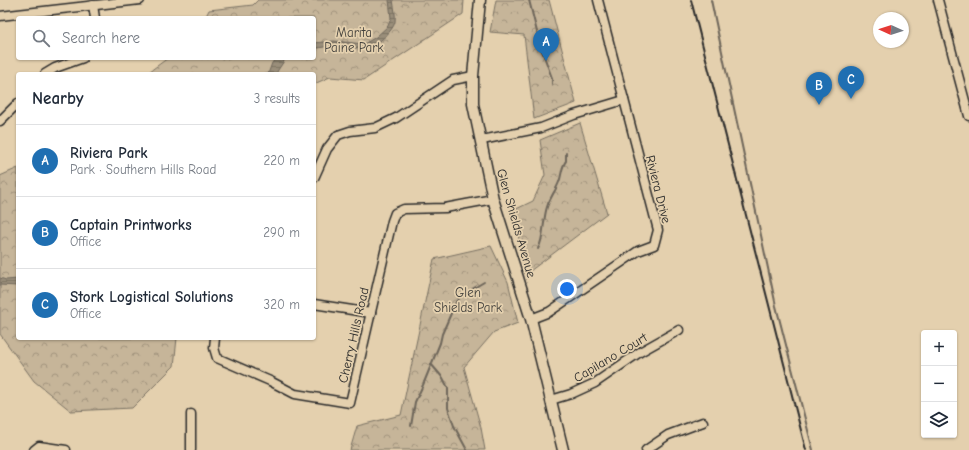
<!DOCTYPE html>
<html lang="en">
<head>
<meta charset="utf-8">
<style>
	body { margin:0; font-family:"Comic Neue",sans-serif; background:#f2f2f3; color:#1f2937 }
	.controls { position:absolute; right:12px; bottom:12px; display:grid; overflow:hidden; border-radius:4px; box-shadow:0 1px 3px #0004 }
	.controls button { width:36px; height:36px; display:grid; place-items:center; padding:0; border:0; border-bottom:1px solid #e0e1e3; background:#fff; color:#1f2937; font:20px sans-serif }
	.compass { position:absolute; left:873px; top:12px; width:36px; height:36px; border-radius:50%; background:#fff; box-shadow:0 1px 3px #0004; rotate:273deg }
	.you { position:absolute; left:567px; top:289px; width:14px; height:14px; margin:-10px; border:3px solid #fff; border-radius:50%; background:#1a73e8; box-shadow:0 0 0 6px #1a73e833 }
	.badge { display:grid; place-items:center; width:26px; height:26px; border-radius:50%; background:#1f6fb2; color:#fff; font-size:13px; font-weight:700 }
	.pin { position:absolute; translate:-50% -33px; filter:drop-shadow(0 1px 2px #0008) }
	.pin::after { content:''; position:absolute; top:21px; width:14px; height:12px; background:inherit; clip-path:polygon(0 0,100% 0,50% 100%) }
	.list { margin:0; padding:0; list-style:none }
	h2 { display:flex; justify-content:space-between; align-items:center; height:52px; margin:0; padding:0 16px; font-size:17px }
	h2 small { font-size:13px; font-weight:400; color:#747a83 }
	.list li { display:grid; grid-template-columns:26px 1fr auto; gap:12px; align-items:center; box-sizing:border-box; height:72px; padding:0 16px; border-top:1px solid #e0e1e3 }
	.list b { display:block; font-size:15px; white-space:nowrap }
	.list p { margin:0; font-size:13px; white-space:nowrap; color:#747a83 }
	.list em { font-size:13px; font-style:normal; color:#747a83 }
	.icon { flex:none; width:22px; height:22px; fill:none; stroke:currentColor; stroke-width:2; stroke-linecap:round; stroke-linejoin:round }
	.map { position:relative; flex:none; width:969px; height:450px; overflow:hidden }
	.search { position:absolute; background:#fff; box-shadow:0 1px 3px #0004; left:16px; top:16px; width:300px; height:44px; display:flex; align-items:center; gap:10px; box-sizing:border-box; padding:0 14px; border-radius:4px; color:#747a83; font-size:15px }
	.panel { position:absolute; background:#fff; box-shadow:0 1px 3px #0004; left:16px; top:72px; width:300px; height:268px; border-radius:4px }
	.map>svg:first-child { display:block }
	.forest { fill:url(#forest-crowns); stroke:#787062 }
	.water { fill:url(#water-rules); stroke:#6e665a }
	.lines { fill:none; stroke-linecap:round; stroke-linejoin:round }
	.stream { stroke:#6e665a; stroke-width:2 }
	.minor-casing { stroke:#2b2b2b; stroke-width:11 }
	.tertiary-casing { stroke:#2b2b2b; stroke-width:13 }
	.minor { stroke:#e4d0ae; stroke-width:8 }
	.tertiary { stroke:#e4d0ae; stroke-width:10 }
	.rail { stroke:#2b2b2b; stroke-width:2 }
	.labels { text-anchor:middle; stroke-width:3.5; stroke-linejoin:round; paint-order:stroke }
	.park-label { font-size:13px; fill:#42403c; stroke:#e4d0ae }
	.street-label { font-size:13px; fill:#2b2b2b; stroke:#e4d0ae }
</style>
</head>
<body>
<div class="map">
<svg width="969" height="450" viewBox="0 0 969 450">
	<defs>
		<pattern id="forest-crowns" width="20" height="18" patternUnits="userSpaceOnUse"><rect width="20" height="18" fill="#c6b599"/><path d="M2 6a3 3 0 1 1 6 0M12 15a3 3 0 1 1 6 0" fill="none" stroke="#a1937d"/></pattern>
		<pattern id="water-rules" width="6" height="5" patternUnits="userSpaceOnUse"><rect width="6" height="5" fill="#9a8e7a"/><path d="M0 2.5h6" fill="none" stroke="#7e7464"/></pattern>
	</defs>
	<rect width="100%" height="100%" fill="#e4d0ae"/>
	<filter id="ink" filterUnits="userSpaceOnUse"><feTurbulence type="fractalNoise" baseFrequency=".025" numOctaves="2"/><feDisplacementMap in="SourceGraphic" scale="8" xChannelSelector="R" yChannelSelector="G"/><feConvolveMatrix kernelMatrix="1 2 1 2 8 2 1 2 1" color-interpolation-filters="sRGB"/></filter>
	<g filter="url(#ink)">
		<g class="forest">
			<path d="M 258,0 L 464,0 L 463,14 L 364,80 L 330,77 L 314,84 L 314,74 L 146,74 L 168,58 L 314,58 L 314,18 L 205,18 L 209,10 L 253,5 Z"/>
			<path d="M 496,0 L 549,0 L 576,103 L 534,119 L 524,35 L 490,32 Z"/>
			<path d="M 580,123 L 607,213 L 530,271 L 510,212 L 533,201 L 545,175 L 540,140 Z"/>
			<path d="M 18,168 L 18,338 L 177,338 L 174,366 L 132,408 L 71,411 L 34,381 L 0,334 L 0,176 Z"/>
			<path d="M 491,246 L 508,282 L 518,323 L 494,332 L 464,367 L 481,428 L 485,450 L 350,450 L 357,426 L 401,415 L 434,259 Z"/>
		</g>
		<g class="water">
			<path d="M 389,0 L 393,0 C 394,7 396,15 395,22 C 393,31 376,47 366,48 C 358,49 350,46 342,46 C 332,45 323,47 314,49 L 314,43 L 334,41 L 364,44 L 376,37 L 388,26 L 391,18 Z"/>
			<path d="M 276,58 L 286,58 L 278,70 L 276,74 L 268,74 L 272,63 Z"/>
			<path d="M 0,278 L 6,280 L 18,279 L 18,286 L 0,285 Z"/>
		</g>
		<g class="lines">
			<g class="stream">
				<path d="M 529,0 L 541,48 L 552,78 L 552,84"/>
				<path d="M 711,0 L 776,306 L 813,450"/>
				<path d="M 538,249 C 544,239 543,219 547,207 C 550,198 556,190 559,182 C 562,175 561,167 566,161 L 566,153"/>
				<path d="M 431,364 L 443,378 L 448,388 L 448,408 L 454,426 L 467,450"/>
				<path d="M 411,426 L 415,402 L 423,385 L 440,343 L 442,334 L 456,302 L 462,295 L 484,282"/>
			</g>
			<g class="minor-casing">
				<g id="minor">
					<path d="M 938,0 L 969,116"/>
					<path d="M 93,5 L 95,18"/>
					<path d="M 0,16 L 140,0"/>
					<path d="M 45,74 L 55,68 L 83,58"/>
					<path d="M 0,121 L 18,103"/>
					<path d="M 482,140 L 541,128 L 574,115 L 624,100"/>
					<path d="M 314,178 L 327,149 L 338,135 L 350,131 L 375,128 L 396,118 L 453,80 L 473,76"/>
					<path d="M 314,304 L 371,313"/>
					<path d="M 531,319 L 549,312 L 638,251 L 654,245 L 658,230 L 598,0"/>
					<path d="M 215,338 L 214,348 L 217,358 L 270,381 L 295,394 L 350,403 L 392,221 L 395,213 L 404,209 L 445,208 L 493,199"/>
					<path d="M 551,400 L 571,394 L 595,383 L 640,352 L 679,330"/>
					<path d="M 191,414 L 191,450"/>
					<path d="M 34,450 L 39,446 L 66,450"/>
					<path d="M 646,450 L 668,435 L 703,422"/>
				</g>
			</g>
			<g class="tertiary-casing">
				<path id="tertiary" d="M 480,0 L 473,76 L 473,104 L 493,199 L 531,319 L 563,450"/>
			</g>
			<use href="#minor" class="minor"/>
			<use href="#tertiary" class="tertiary"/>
			<path class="rail" d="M 691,0 L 806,450"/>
		</g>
	</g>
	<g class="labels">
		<g class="park-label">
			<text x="354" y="37">Marita<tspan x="354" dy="15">Paine Park</tspan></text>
			<text x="468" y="297">Glen<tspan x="468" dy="15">Shields Park</tspan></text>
		</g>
		<g class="street-label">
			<text transform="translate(659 189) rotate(76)" y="5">Riviera Drive</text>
			<text transform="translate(517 223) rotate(74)" y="5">Glen Shields Avenue</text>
			<text transform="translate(353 335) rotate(-77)" y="5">Cherry Hills Road</text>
			<text transform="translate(610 357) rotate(-31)" y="5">Capilano Court</text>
		</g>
	</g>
</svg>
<div class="controls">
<button>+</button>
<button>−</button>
<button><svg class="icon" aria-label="layers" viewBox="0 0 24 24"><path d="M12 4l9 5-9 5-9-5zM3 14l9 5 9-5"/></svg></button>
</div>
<svg class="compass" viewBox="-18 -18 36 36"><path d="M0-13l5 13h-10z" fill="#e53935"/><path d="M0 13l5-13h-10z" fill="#747a83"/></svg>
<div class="you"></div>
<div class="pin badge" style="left:546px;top:61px">A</div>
<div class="pin badge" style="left:819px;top:105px">B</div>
<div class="pin badge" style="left:851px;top:99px">C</div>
<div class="search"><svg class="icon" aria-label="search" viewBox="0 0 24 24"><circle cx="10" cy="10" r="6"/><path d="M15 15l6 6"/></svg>Search here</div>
<section class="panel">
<h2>Nearby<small>3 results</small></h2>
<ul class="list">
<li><span class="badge">A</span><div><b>Riviera Park</b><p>Park · Southern Hills Road</p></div><em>220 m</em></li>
<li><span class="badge">B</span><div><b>Captain Printworks</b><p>Office</p></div><em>290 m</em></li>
<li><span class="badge">C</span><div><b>Stork Logistical Solutions</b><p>Office</p></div><em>320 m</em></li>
</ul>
</section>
</div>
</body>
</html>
